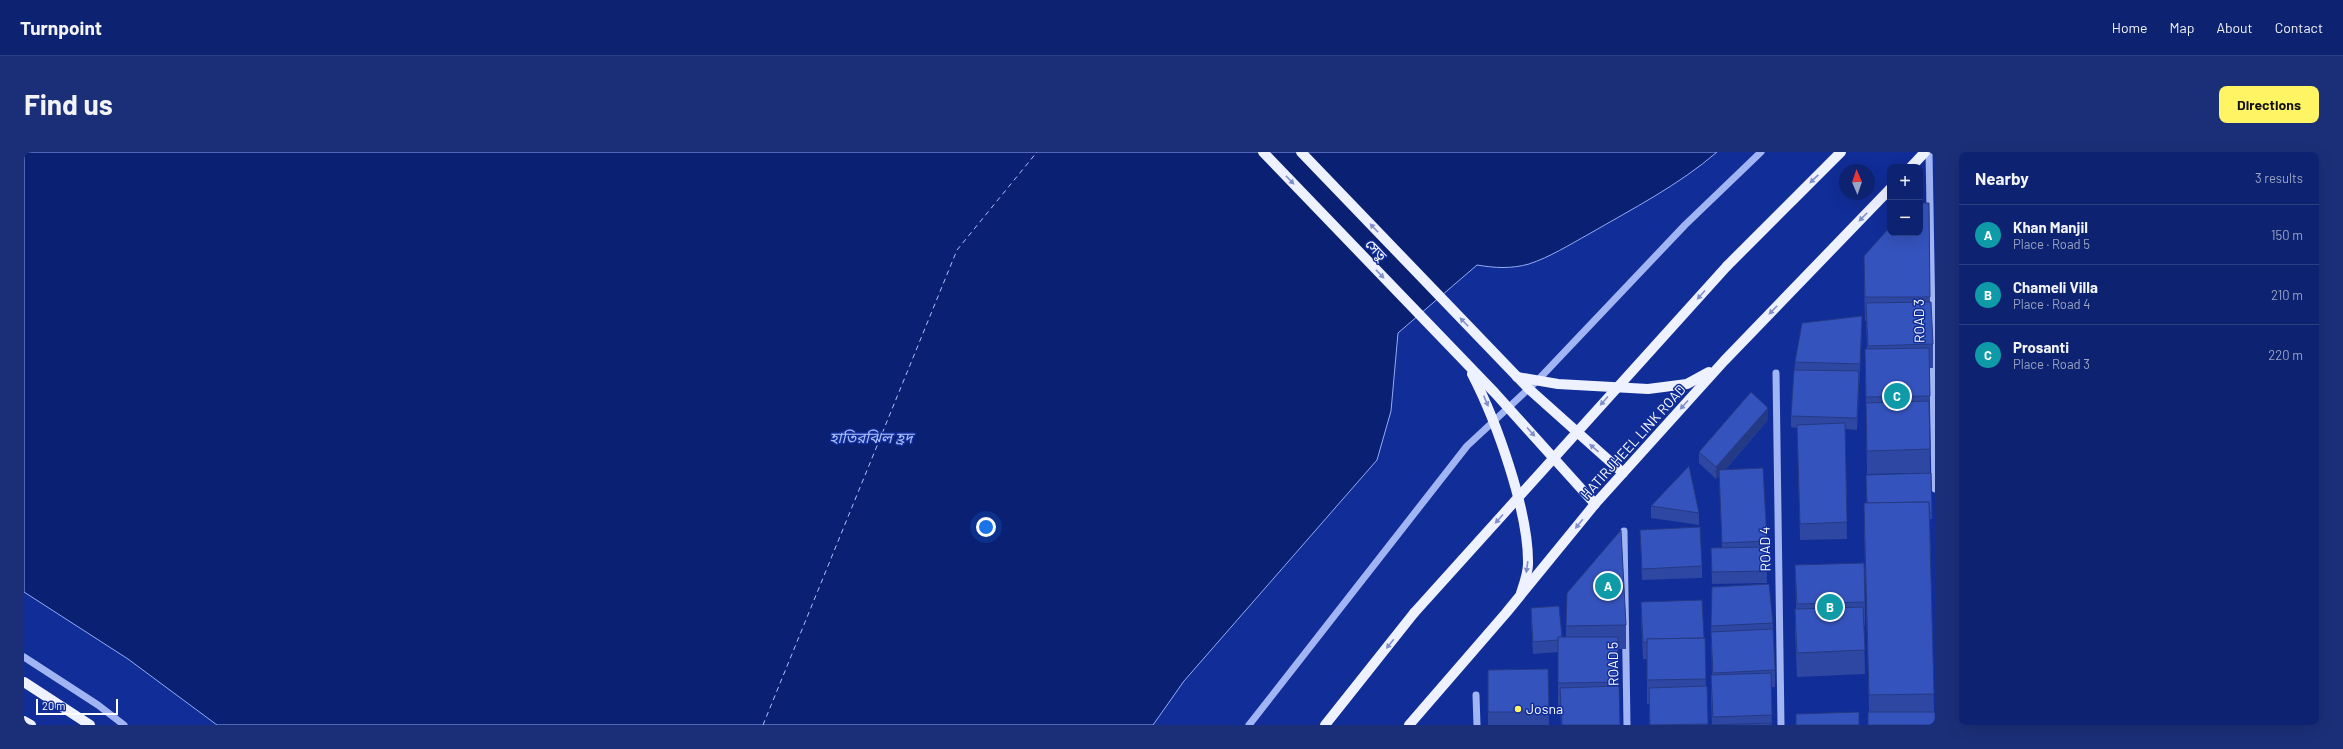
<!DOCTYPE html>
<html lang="en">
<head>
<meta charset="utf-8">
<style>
	body { margin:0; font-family:Barlow,"Noto Sans Bengali",sans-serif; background:#1b2f79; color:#f1f3f6 }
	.controls { position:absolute; right:12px; top:12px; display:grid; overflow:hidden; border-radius:8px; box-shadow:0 4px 16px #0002 }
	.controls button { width:36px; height:36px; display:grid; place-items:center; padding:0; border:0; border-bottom:1px solid #2d3f84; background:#0d2271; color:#f1f3f6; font:20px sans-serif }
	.compass { position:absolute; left:1815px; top:12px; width:36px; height:36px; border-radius:50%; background:#0d2271; box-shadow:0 4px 16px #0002; rotate:358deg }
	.scale { position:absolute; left:12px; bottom:10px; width:82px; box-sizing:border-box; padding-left:4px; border:2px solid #fff; border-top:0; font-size:11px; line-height:14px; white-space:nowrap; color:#fff; -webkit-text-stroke:3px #112d97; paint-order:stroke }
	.you { position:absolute; left:962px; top:375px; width:14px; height:14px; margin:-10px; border:3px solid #fff; border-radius:50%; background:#1a73e8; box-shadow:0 0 0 6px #1a73e833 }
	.badge { display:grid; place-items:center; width:26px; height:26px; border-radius:50%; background:#fff564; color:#fff; font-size:13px; font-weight:700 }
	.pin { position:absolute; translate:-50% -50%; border:2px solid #fff; box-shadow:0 1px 4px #0006 }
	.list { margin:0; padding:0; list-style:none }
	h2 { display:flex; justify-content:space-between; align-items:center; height:52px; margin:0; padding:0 16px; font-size:17px }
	h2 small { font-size:13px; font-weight:400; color:#9aa4c3 }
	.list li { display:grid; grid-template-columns:26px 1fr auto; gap:12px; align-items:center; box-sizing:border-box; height:60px; padding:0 16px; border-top:1px solid #2d3f84 }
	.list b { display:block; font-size:15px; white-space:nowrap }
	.list p { margin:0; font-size:13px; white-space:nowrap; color:#9aa4c3 }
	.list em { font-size:13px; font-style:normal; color:#9aa4c3 }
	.map { position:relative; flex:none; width:1911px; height:573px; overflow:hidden; border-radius:8px }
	header { display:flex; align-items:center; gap:24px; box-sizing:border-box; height:56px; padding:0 20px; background:#0d2271; border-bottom:1px solid #2d3f84 }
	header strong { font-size:19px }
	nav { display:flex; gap:22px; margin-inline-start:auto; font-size:14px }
	.intro { display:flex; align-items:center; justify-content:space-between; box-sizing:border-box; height:96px; padding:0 24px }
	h1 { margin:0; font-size:28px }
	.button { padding:10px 18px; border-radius:8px; background:#fff564; color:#111; font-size:14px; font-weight:700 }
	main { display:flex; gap:24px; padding:0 24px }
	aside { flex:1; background:#0d2271; border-radius:8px; box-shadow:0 4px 16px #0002 }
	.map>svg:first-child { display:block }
	.water { fill:#0a2073; stroke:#93abf7 }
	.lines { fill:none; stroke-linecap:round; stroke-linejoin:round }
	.ferry { stroke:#aec0fa; stroke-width:1; stroke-dasharray:5 4; stroke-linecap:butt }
	.minor { stroke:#a1b4f4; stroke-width:7 }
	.major { stroke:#eef1ff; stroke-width:10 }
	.major-bridge { stroke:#eef1ff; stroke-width:10 }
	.wall { fill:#2e47a3 }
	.shaded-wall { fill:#253a84 }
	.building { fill:#3553bd; stroke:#253a84 }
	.oneway { fill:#808fcb }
	.poi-dot { fill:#fff564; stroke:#112d97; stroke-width:1.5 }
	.labels { text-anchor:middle; stroke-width:3; stroke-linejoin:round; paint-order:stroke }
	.street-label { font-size:14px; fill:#fff; stroke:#112d97 }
	.poi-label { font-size:14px; fill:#fff; stroke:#112d97; text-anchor:start }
	.water-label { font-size:15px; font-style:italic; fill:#aec0fa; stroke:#112d97 }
</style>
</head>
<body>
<header>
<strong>Turnpoint</strong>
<nav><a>Home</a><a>Map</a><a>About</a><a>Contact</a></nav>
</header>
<div class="intro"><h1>Find us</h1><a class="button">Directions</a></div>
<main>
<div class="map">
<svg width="1911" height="573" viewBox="0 0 1911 573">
	<rect width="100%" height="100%" fill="#112d97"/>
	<path class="water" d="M 0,0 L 1693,0 C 1655,33 1608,57 1565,82 C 1545,93 1526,105 1505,112 C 1487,117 1471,116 1453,113 L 1374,181 L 1367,259 L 1353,308 L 1160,529 L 1129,573 L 193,573 L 104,507 L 0,440 Z"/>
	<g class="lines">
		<path class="ferry" d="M 739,573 L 933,98 L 1013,0"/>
		<g class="minor">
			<path d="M 1905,0 L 1911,337"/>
			<path d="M 1752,221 L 1757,573"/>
			<path d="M 1600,379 L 1603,573"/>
			<path d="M 0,505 L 74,553 L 100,573"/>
			<path d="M 1452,543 L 1453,573"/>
			<path d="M 1225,573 L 1443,294 L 1513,229 L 1661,73 L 1737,0"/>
		</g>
		<g class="major">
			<path d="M 1239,0 L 1471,241 L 1571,352"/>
			<path d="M 1277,0 L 1505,237 L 1599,321"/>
			<path d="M 1887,15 L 1901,0"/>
			<path d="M 1703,114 L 1817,0"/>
			<path d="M 1448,222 C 1472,268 1505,360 1504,412 C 1504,421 1500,432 1497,441"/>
			<path d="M 1493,225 L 1534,232 L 1624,237 L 1663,232 L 1685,220"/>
			<path d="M 0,530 L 66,573"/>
			<path d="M 0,569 L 7,573"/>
			<path d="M 1301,573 L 1390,461"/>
			<path d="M 1385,573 L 1482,461 L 1571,352 L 1700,209 L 1866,37"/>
		</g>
		<path class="major-bridge" d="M 1390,461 L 1703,114"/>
	</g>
	<g class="wall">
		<path d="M 1905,51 L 1906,150 L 1909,192 L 1909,216 L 1905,216 L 1906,321 L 1908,361 L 1908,367 L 1906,367 L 1910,560 L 1845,560 L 1840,378 L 1840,351 L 1842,351 L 1892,321 L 1843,322 L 1841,197 L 1843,197 L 1842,169 L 1841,169 L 1840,128 L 1840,104 Z"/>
		<path d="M 1838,176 L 1833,278 L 1821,277 L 1823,387 L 1776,388 L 1773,276 L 1767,275 L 1767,264 L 1771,210 Z"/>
		<path d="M 1744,268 L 1701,318 L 1743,389 L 1743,400 L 1742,400 L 1743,431 L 1688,432 L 1687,396 L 1698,396 L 1695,324 L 1692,327 L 1675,311 L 1675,300 Z"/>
		<path d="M 1627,354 L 1675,361 L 1675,373 L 1627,366 Z"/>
		<path d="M 1616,378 L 1678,414 L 1678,426 L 1618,428 Z"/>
		<path d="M 1771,413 L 1841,450 L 1841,474 L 1840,474 L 1841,522 L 1773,525 L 1771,481 L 1771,457 L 1772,457 Z"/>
		<path d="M 1688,435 L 1749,471 L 1749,483 L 1751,518 L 1751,535 L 1747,535 L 1748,573 L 1687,573 L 1688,573 L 1687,547 L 1687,523 L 1688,523 L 1687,486 Z"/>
		<path d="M 1617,450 L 1680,486 L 1681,486 L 1682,534 L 1683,534 L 1684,573 L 1625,573 L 1625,552 L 1623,552 L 1623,507 L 1619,507 L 1617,466 Z"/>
		<path d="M 1507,456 L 1538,485 L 1542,485 L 1542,474 L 1602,473 L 1602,497 L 1594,497 L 1594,534 L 1596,573 L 1537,573 L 1536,555 L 1534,555 L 1534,500 L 1509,502 L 1507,468 Z"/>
		<path d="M 1524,517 L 1525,573 L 1464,573 L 1464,518 Z"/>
	</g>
	<g class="shaded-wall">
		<path d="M 1838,164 L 1838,176 L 1836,223 L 1836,212 Z"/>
		<path d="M 1835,219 L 1835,231 L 1833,278 L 1833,266 Z"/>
		<path d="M 1744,256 L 1744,268 L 1695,324 L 1695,318 L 1695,324 L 1692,327 L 1692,315 Z"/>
	</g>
	<g class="building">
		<path d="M 1896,51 L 1905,51 L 1906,145 L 1841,145 L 1840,104 L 1866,75 L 1866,81 L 1896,81 Z"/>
		<path d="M 1907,150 L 1909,192 L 1844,194 L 1842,151 Z"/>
		<path d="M 1838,164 L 1836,212 L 1771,210 L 1778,171 Z"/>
		<path d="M 1905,196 L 1906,244 L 1842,245 L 1841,197 Z"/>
		<path d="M 1770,218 L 1835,219 L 1833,266 L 1767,264 Z"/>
		<path d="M 1727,240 L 1744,256 L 1692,315 L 1675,300 Z"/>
		<path d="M 1905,249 L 1906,297 L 1843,299 L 1842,251 Z"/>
		<path d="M 1821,271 L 1823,370 L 1776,372 L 1773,273 Z"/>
		<path d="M 1665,314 L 1675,361 L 1627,354 Z"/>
		<path d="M 1739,316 L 1743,389 L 1698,391 L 1695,318 Z"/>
		<path d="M 1907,321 L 1908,361 L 1906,361 L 1905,350 L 1843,351 L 1842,323 Z"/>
		<path d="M 1905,350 L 1910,542 L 1845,543 L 1840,351 Z"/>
		<path d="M 1676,375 L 1678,414 L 1618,417 L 1616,378 Z"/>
		<path d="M 1597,378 L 1602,473 L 1542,474 L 1543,441 Z"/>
		<path d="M 1742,395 L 1743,419 L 1688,420 L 1687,396 Z"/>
		<path d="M 1840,411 L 1841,450 L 1773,452 L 1771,413 Z"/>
		<path d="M 1745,432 L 1749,471 L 1687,474 L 1688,435 Z"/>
		<path d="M 1678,448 L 1680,486 L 1623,487 L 1623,490 L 1619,491 L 1617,450 Z"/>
		<path d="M 1535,454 L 1538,485 L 1534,485 L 1534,488 L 1509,490 L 1507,456 Z"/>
		<path d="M 1839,455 L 1841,498 L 1773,501 L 1771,457 Z"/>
		<path d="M 1749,477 L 1751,518 L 1689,521 L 1687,480 Z"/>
		<path d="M 1534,485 L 1594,485 L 1594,530 L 1534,531 Z"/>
		<path d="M 1681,486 L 1682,527 L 1623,528 L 1623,487 Z"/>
		<path d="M 1524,517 L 1525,560 L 1464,560 L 1464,518 Z"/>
		<path d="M 1747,521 L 1748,563 L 1689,565 L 1687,523 Z"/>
		<path d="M 1595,534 L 1596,573 L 1538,573 L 1536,536 Z"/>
		<path d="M 1683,534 L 1684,572 L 1626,573 L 1625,536 Z"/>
		<path d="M 1835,560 L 1835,573 L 1772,573 L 1772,562 Z"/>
		<rect x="1844" y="560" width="67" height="13"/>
		<path d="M 1747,571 L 1747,573 L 1687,573 Z"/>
	</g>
	<defs><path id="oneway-solid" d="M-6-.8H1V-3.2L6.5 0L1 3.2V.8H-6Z"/></defs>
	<g class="oneway">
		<use href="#oneway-solid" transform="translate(1790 27) rotate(136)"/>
		<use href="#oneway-solid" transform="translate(1266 28) rotate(46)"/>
		<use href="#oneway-solid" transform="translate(1839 65) rotate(134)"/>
		<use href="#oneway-solid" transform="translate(1350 76) rotate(-134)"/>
		<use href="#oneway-solid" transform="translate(1356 122) rotate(46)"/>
		<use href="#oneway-solid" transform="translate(1677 143) rotate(132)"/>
		<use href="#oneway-solid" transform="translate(1749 158) rotate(134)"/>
		<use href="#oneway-solid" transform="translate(1440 170) rotate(-134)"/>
		<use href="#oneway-solid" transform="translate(1462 249) rotate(67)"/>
		<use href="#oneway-solid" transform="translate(1580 249) rotate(132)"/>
		<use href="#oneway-solid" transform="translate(1660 253) rotate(132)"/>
		<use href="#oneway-solid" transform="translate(1507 280) rotate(48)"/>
		<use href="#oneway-solid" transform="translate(1570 296) rotate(-139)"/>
		<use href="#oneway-solid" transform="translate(1475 367) rotate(132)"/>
		<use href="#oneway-solid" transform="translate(1555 372) rotate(129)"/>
		<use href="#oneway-solid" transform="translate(1503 415) rotate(98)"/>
		<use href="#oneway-solid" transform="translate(1366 492) rotate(129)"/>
	</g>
	<circle class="poi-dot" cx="1494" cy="557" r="4"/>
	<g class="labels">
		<g class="street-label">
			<text transform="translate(1352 98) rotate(46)" y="5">সেতু</text>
			<text transform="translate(1895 169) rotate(-91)" y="5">ROAD 3</text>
			<text transform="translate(1609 290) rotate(-48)" y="5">HATIRJHEEL LINK ROAD</text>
			<text transform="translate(1741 397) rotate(-91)" y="5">ROAD 4</text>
			<text transform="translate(1589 512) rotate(-91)" y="5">ROAD 5</text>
		</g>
		<g class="poi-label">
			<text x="1502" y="562">Josna</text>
		</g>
		<g class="water-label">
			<text x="847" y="291">হাতিরঝিল হ্রদ</text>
		</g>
	</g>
</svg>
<div class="controls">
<button>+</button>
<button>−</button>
</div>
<svg class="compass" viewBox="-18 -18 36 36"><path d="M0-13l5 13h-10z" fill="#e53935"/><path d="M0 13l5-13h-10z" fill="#9aa4c3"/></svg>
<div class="scale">20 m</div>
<div class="you"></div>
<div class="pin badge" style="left:1584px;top:434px;background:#0f9aa8">A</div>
<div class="pin badge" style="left:1806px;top:455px;background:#0f9aa8">B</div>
<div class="pin badge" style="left:1873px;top:244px;background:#0f9aa8">C</div>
</div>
<aside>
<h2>Nearby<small>3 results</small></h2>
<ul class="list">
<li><span class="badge" style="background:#0f9aa8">A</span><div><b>Khan Manjil</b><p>Place · Road 5</p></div><em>150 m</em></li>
<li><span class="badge" style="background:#0f9aa8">B</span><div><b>Chameli Villa</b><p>Place · Road 4</p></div><em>210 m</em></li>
<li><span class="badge" style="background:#0f9aa8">C</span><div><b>Prosanti</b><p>Place · Road 3</p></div><em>220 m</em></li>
</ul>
</aside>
</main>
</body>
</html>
